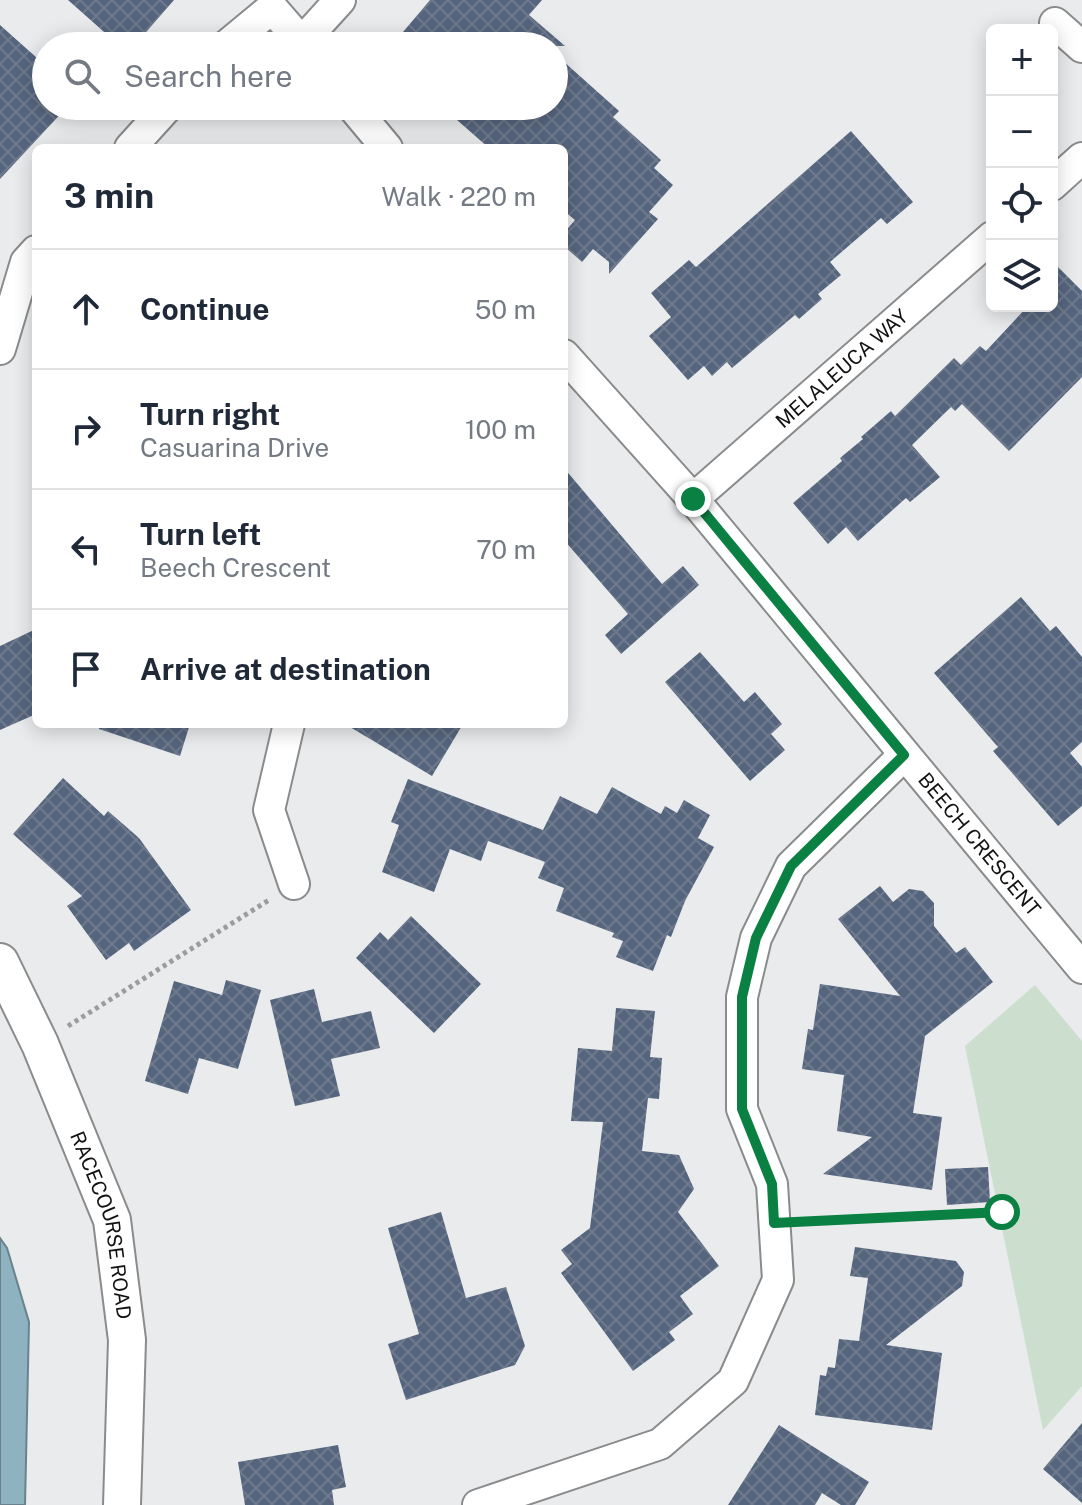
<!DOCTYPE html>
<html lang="en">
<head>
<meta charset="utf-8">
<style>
	body { margin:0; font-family:"Public Sans",sans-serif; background:#f2f2f3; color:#1f2937 }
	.controls { position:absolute; right:24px; top:24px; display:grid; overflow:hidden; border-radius:12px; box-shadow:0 4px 20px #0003 }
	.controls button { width:72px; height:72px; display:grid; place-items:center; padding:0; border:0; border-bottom:2px solid #e0e1e3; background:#fff; color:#1f2937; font:40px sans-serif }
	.stop { position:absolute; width:24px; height:24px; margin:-18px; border:6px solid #0b8043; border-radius:50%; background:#fff }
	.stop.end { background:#0b8043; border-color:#fff; box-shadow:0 2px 8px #0008 }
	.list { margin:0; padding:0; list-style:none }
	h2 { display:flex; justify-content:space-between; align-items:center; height:104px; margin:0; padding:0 32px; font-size:34px }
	h2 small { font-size:26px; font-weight:400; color:#747a83 }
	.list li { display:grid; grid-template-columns:52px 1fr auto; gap:24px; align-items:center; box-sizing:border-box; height:120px; padding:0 32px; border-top:2px solid #e0e1e3 }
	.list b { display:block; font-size:30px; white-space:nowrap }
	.list p { margin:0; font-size:26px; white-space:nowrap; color:#747a83 }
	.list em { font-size:26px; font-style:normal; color:#747a83 }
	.icon { flex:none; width:44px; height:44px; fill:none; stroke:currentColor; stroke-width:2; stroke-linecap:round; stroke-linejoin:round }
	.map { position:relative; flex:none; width:1082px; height:1505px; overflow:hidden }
	.search { position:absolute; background:#fff; box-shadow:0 4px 20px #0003; left:32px; top:32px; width:536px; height:88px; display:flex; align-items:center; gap:20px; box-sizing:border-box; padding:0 28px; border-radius:44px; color:#747a83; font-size:30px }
	.panel { position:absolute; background:#fff; box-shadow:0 4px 20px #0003; left:32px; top:144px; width:536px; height:584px; border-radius:12px }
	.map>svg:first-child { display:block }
	.green { fill:#ccdece }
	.water { fill:#8fb2c1; stroke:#6a828d; stroke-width:2 }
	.building { fill:url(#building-cross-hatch) }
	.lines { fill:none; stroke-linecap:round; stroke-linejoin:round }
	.minor-casing { stroke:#8a8b8c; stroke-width:34 }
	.tertiary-casing { stroke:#8a8b8c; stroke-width:40 }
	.path { stroke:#9b9c9d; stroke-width:5; stroke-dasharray:4 4; stroke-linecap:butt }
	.minor { stroke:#fff; stroke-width:30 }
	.tertiary { stroke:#fff; stroke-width:36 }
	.route { stroke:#0b8043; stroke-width:10 }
	.labels { text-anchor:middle; stroke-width:8; stroke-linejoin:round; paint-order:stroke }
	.street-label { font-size:20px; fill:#121213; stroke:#e9ebec }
</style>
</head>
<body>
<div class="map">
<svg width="1082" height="1505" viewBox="0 0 1082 1505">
	<defs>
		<pattern id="building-cross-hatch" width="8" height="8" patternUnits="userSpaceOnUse" patternTransform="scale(2)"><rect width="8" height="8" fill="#56657e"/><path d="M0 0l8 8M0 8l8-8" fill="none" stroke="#6e7a8c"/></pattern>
	</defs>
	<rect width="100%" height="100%" fill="#e9ebec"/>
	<path class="green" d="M 1035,985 L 1082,1041 L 1082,1386 L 1043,1430 L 965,1046 Z"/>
	<path class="water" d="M 0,1238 L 7,1248 L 29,1322 L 25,1505 L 0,1505 Z"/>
	<g class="building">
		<path d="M 68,0 L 174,0 L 134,46 L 117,34 L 112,39 Z"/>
		<path d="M 430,0 L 542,0 L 529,15 L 565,46 L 397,46 L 406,35 L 403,32 Z"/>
		<path d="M 0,25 L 46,66 L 46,106 L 68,106 L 0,179 Z"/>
		<path d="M 554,53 L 619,111 L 613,117 L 661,160 L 654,168 L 673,185 L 649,212 L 658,219 L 609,274 L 609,262 L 593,249 L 582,262 L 564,246 L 564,233 L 575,220 L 564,211 L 564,148 L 489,148 L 441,106 L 554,106 Z"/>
		<path d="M 851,131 L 913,202 L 887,224 L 881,218 L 830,262 L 841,275 L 818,294 L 822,299 L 799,319 L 795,315 L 732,368 L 727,362 L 712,376 L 704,366 L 688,380 L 649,336 L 671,317 L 651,293 L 689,260 L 696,267 Z"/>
		<path d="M 1052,261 L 1082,291 L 1082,377 L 1009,451 L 962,404 L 955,411 L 951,407 L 912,445 L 940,477 L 910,502 L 906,498 L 858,541 L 846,527 L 828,544 L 793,503 L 842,461 L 840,458 L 863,439 L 861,437 L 891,411 L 895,416 L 954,358 L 961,365 L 980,346 L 986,351 L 1028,306 L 1052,306 Z"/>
		<path d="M 564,468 L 662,584 L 683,566 L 699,585 L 621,654 L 605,635 L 628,614 L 564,540 Z"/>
		<path d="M 1021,597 L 1050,631 L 1056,626 L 1082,657 L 1082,742 L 1070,753 L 1082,767 L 1082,806 L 1058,826 L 993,751 L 998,747 L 934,673 Z"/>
		<path d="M 36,629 L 36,714 L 0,730 L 0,646 Z"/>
		<path d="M 700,652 L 744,702 L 755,692 L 782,724 L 771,734 L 785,750 L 750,781 L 665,682 Z"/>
		<path d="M 99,724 L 190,724 L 180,756 L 99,729 Z"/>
		<path d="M 345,724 L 463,724 L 432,776 Z"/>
		<path d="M 63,778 L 104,816 L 108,811 L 139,838 L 191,910 L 134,951 L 129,943 L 106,960 L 67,906 L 82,896 L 13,834 Z"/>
		<path d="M 408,779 L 543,830 L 560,796 L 597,814 L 612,787 L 661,814 L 665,806 L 677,813 L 684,800 L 710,815 L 698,838 L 714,847 L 685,901 L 671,937 L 667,935 L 653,971 L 616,957 L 623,941 L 612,937 L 614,933 L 556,911 L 564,888 L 538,878 L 545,862 L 488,841 L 481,861 L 450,849 L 434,892 L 382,872 L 399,825 L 391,822 Z"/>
		<path d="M 880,886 L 893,902 L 909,889 L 923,891 L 934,903 L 934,926 L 956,953 L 965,947 L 993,982 L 925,1036 L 913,1113 L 942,1117 L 932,1190 L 823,1174 L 872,1137 L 837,1131 L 844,1075 L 802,1069 L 808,1029 L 813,1030 L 820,984 L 900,996 L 838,919 Z"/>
		<path d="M 411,916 L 481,984 L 434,1033 L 356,958 L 380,932 L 388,940 Z"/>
		<path d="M 226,980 L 261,990 L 238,1069 L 199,1058 L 188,1094 L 145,1081 L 174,981 L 222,995 Z"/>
		<path d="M 314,989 L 322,1022 L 371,1011 L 380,1048 L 331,1059 L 340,1096 L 295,1106 L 270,1000 Z"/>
		<path d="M 616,1008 L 655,1011 L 650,1057 L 662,1058 L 659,1099 L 648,1098 L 642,1151 L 679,1155 L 694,1189 L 678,1212 L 719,1266 L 680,1296 L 693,1314 L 669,1332 L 675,1340 L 633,1371 L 561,1273 L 572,1264 L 561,1250 L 590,1228 L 603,1122 L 571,1121 L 578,1048 L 612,1051 Z"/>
		<path d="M 988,1167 L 990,1202 L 947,1205 L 945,1169 Z"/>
		<path d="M 441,1212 L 466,1298 L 506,1287 L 525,1346 L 515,1365 L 406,1400 L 388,1344 L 419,1334 L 388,1228 Z"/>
		<path d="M 855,1247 L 956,1261 L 964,1272 L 962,1286 L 886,1345 L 942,1353 L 932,1430 L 815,1415 L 820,1375 L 826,1376 L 828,1367 L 835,1368 L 839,1339 L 859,1341 L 868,1278 L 850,1276 Z"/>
		<path d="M 1082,1423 L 1082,1503 L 1043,1469 Z"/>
		<path d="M 779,1425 L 869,1482 L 855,1505 L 841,1505 L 822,1493 L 815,1505 L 728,1505 Z"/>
		<path d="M 338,1445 L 346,1487 L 332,1490 L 334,1505 L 245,1505 L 238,1462 Z"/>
	</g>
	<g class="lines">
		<g class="minor-casing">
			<g id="minor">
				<path d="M 1055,23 L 1082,47"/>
				<path d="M 302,42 L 340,0"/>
				<path d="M 226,46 L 272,8 L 305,46"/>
				<path d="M 352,106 L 387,148"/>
				<path d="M 130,148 L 168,106"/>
				<path d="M 1052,185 L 1082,158"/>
				<path d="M 0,349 L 26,262 L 36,251"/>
				<path id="s1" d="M 564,355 L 693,499 L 1082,968"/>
				<path id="s2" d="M 693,499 L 992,237"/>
				<path d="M 289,724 L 269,810 L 294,884"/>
				<path d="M 478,1505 L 660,1444 L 733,1381 L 778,1280 L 772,1184 L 742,1109 L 742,997 L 756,938 L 791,866 L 904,755"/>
			</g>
		</g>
		<g class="tertiary-casing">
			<g id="tertiary">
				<path id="s3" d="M 0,962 L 40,1044 L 112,1220 L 127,1340 L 122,1505"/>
			</g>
		</g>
		<g class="path">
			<path d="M 68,1026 L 269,900"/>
			<path d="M 803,1221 L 1002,1212"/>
		</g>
		<use href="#minor" class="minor"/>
		<use href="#tertiary" class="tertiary"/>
	</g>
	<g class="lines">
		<path class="route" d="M 693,499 L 904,755 L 791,866 L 756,938 L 742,997 L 742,1109 L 772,1184 L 774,1223 L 1002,1212"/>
	</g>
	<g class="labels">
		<g class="street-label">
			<text dy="7" stroke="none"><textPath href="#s2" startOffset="198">MELALEUCA WAY</textPath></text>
			<text dy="7" stroke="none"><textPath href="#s1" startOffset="642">BEECH CRESCENT</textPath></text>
			<text dy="7" stroke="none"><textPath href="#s3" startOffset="284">RACECOURSE ROAD</textPath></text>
		</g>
	</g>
</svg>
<div class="controls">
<button>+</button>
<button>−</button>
<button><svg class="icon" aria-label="locate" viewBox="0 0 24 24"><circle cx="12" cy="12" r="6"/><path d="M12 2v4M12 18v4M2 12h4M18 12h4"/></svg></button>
<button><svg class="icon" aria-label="layers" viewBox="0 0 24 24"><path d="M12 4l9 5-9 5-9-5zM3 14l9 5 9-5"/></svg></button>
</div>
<div class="stop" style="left:1002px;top:1212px"></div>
<div class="stop end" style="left:693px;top:499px"></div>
<div class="search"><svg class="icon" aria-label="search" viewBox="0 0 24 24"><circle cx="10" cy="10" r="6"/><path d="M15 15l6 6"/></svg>Search here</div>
<section class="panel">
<h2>3 min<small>Walk · 220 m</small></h2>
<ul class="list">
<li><svg class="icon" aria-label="ahead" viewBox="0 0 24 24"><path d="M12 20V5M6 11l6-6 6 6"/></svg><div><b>Continue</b></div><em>50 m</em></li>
<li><svg class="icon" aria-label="right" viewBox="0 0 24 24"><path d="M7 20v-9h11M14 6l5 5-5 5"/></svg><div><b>Turn right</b><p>Casuarina Drive</p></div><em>100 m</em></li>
<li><svg class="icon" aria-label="left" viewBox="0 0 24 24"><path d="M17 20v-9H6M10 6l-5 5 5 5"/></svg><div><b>Turn left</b><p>Beech Crescent</p></div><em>70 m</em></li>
<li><svg class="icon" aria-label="arrive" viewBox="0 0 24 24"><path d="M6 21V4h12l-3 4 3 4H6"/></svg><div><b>Arrive at destination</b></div></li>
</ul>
</section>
</div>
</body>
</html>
